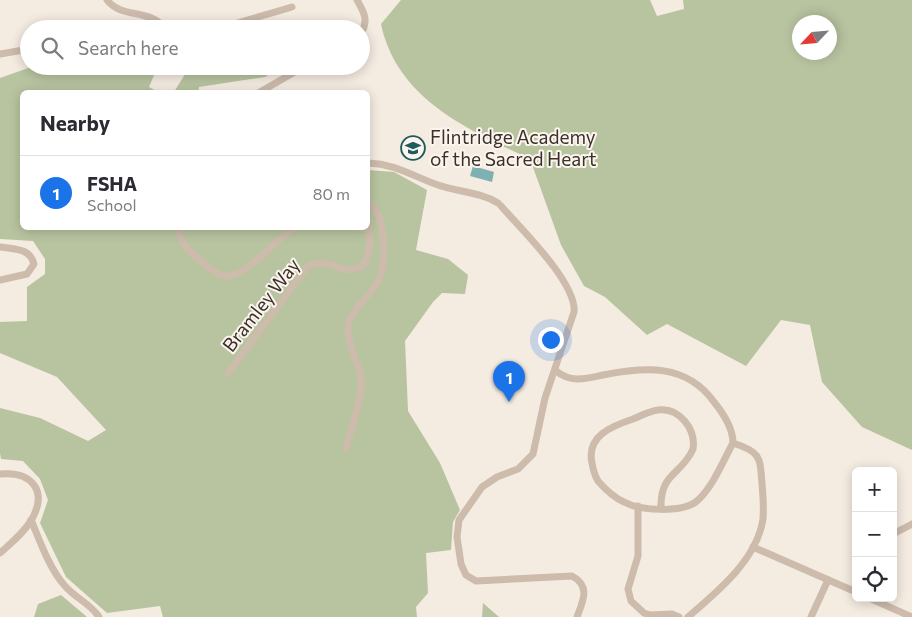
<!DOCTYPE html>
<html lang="en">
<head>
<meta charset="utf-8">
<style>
	body { margin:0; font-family:Commissioner,sans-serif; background:#f2f2f3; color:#2b2b33 }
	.controls { position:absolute; right:15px; bottom:15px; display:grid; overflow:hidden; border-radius:8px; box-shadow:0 2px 12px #0003 }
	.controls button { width:45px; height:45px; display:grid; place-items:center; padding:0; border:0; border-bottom:1px solid #e1e1e2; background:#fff; color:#2b2b33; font:25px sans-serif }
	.compass { position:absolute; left:792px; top:15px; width:45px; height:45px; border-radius:50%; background:#fff; box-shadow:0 2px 12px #0003; rotate:244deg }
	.you { position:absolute; left:550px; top:339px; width:18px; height:18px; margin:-12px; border:4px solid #fff; border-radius:50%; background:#1a73e8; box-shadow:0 0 0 8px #1a73e833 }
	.badge { display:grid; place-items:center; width:32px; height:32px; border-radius:50%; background:#1a73e8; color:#fff; font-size:16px; font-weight:700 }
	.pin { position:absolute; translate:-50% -41px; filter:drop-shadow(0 1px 2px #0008) }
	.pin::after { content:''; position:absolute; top:26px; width:18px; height:15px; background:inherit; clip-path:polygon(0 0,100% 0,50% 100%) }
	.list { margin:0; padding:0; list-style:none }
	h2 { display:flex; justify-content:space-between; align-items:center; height:65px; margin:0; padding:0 20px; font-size:21px }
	h2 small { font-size:16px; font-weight:400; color:#7c7c81 }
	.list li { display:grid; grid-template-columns:32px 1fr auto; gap:15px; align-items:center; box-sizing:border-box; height:75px; padding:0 20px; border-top:1px solid #e1e1e2 }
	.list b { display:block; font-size:19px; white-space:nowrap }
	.list p { margin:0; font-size:16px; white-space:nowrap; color:#7c7c81 }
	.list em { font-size:16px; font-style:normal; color:#7c7c81 }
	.icon { flex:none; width:28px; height:28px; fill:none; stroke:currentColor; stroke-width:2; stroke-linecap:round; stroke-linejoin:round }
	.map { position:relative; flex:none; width:912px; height:617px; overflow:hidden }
	.search { position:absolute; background:#fff; box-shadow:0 2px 12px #0003; left:20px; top:20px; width:350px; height:55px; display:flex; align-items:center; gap:12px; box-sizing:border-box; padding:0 18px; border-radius:28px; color:#7c7c81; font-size:19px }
	.panel { position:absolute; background:#fff; box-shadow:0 2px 12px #0003; left:20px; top:90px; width:350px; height:140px; border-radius:8px }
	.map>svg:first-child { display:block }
	.green { fill:#b8c4a0; fill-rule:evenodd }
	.water { fill:#7fb0b2 }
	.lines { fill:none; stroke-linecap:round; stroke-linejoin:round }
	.minor { stroke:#cdbbac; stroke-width:7 }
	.labels { text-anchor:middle; stroke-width:4; stroke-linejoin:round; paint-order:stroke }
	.poi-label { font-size:19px; fill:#3b302b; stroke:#fbf5ee; text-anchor:start }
	.street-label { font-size:19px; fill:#3b302b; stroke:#fbf5ee }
</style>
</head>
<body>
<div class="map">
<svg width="912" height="617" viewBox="0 0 912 617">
	<rect width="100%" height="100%" fill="#f4ebe1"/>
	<g class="green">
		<path d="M 401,0 L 650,0 L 657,16 L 684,9 L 683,0 L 912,0 L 912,450 L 862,427 L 822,382 L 810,325 L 781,320 L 746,366 L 667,324 L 647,335 L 605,297 L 584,286 L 561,245 L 530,159 C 467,129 397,99 381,24 ZM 800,22 L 830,22 L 830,52 L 800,52 Z"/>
		<path d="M 34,66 L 158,66 L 149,87 L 158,92 L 22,92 L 22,228 L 368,228 L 368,170 L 394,172 L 427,190 L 416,250 L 448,259 L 468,275 L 465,294 L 442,293 L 433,302 L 405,341 L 408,411 L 440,463 L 460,510 L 453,522 L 451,550 L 426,553 L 428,593 L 416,607 L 417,617 L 163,617 L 160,606 L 107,613 L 66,577 L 40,523 L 48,500 L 40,479 L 23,461 L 1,459 L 0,453 L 0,408 L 40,418 L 88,441 L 106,430 L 57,377 L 0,353 L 0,322 L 27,321 L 27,287 L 45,274 L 45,259 L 33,241 L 0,239 L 0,78 Z"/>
		<path d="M 190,66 L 283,66 L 265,77 L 199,87 L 198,92 L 174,92 Z"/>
		<path d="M 61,595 L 87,617 L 34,617 L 38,604 Z"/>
		<path d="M 483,603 L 499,617 L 482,617 Z"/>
	</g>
	<path class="water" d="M 473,166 L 494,172 L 492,182 L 470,176 Z"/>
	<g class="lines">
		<g class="minor">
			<path d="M 107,0 C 121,19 151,8 165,29"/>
			<path d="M 357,0 C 364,12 369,21 361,33"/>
			<path d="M 217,29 L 292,7"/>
			<path d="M 0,54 L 29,49"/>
			<path d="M 260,92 L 305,66"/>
			<path d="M 368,163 C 396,164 412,176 438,185 C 458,192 480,192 498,203"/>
			<path d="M 501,206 C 521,229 577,283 574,312 L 545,398 L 533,454 L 518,469 L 497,477 L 482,487 L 459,520 L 457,537 L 461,564 L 466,575 L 476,581 L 572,576 C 591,586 583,601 577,617"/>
			<path d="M 178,228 C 182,245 191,254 205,264 C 211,269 217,275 225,276 C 247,277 276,239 294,228"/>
			<path d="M 0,247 C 14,249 30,248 34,264 L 27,274 L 0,280"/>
			<path d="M 556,371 C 571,383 585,379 603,375 C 645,367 686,363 714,402 C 723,413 733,429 733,443 C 761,452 760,457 762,484 C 763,495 764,507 763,519 C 757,560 717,592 688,617"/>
			<path d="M 228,373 L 308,266 C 331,254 344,282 365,263 L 370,248 L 368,221"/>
			<path d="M 346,448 C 351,429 364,395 361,377 C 358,361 347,345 348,329 C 350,310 367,299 377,284 C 388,266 386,214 368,202"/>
			<path d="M 0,474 C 31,471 48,490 32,519 C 24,533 11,543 0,553"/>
			<path d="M 638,506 L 638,556 L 628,589 L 631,601 L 644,613 L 650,615 L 672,614 L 679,617"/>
			<path d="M 661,508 C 660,472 682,475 693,449 C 696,430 680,407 658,410 C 649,411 641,416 633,419 C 612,426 586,436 592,463 C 593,469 595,476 598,481 C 605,489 615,498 624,502 C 641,511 683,513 697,501 C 713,487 723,461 733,443"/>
			<path d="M 31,520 C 40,541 49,568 65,586 C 75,598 90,603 99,617"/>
			<path d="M 893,534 L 912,524"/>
			<path d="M 753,547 L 856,592"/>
			<path d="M 869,598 L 912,617"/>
			<path d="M 811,617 L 828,580"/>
		</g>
	</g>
	<defs>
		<g id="school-ring" transform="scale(1.25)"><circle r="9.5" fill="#fbf5ee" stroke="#1f5a5e" stroke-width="1.5"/><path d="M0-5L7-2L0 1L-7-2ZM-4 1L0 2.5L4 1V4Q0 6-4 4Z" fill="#1f5a5e"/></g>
	</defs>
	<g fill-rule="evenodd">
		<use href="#school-ring" x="413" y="148"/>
	</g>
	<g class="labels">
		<g class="poi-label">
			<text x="430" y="144">Flintridge Academy<tspan x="430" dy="22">of the Sacred Heart</tspan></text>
		</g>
		<g class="street-label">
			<text transform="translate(261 305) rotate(-52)" y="7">Bramley Way</text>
		</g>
	</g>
</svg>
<div class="controls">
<button>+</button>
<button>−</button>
<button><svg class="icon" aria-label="locate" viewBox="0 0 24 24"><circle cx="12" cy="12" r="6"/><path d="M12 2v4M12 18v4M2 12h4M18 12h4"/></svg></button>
</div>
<svg class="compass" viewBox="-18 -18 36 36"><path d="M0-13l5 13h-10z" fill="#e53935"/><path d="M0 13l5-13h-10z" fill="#7c7c81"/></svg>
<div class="you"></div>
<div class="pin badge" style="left:509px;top:402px">1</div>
<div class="search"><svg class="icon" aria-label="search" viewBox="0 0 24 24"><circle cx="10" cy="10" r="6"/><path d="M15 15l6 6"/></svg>Search here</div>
<section class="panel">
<h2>Nearby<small></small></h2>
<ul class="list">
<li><span class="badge">1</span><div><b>FSHA</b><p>School</p></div><em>80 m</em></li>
</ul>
</section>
</div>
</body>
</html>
